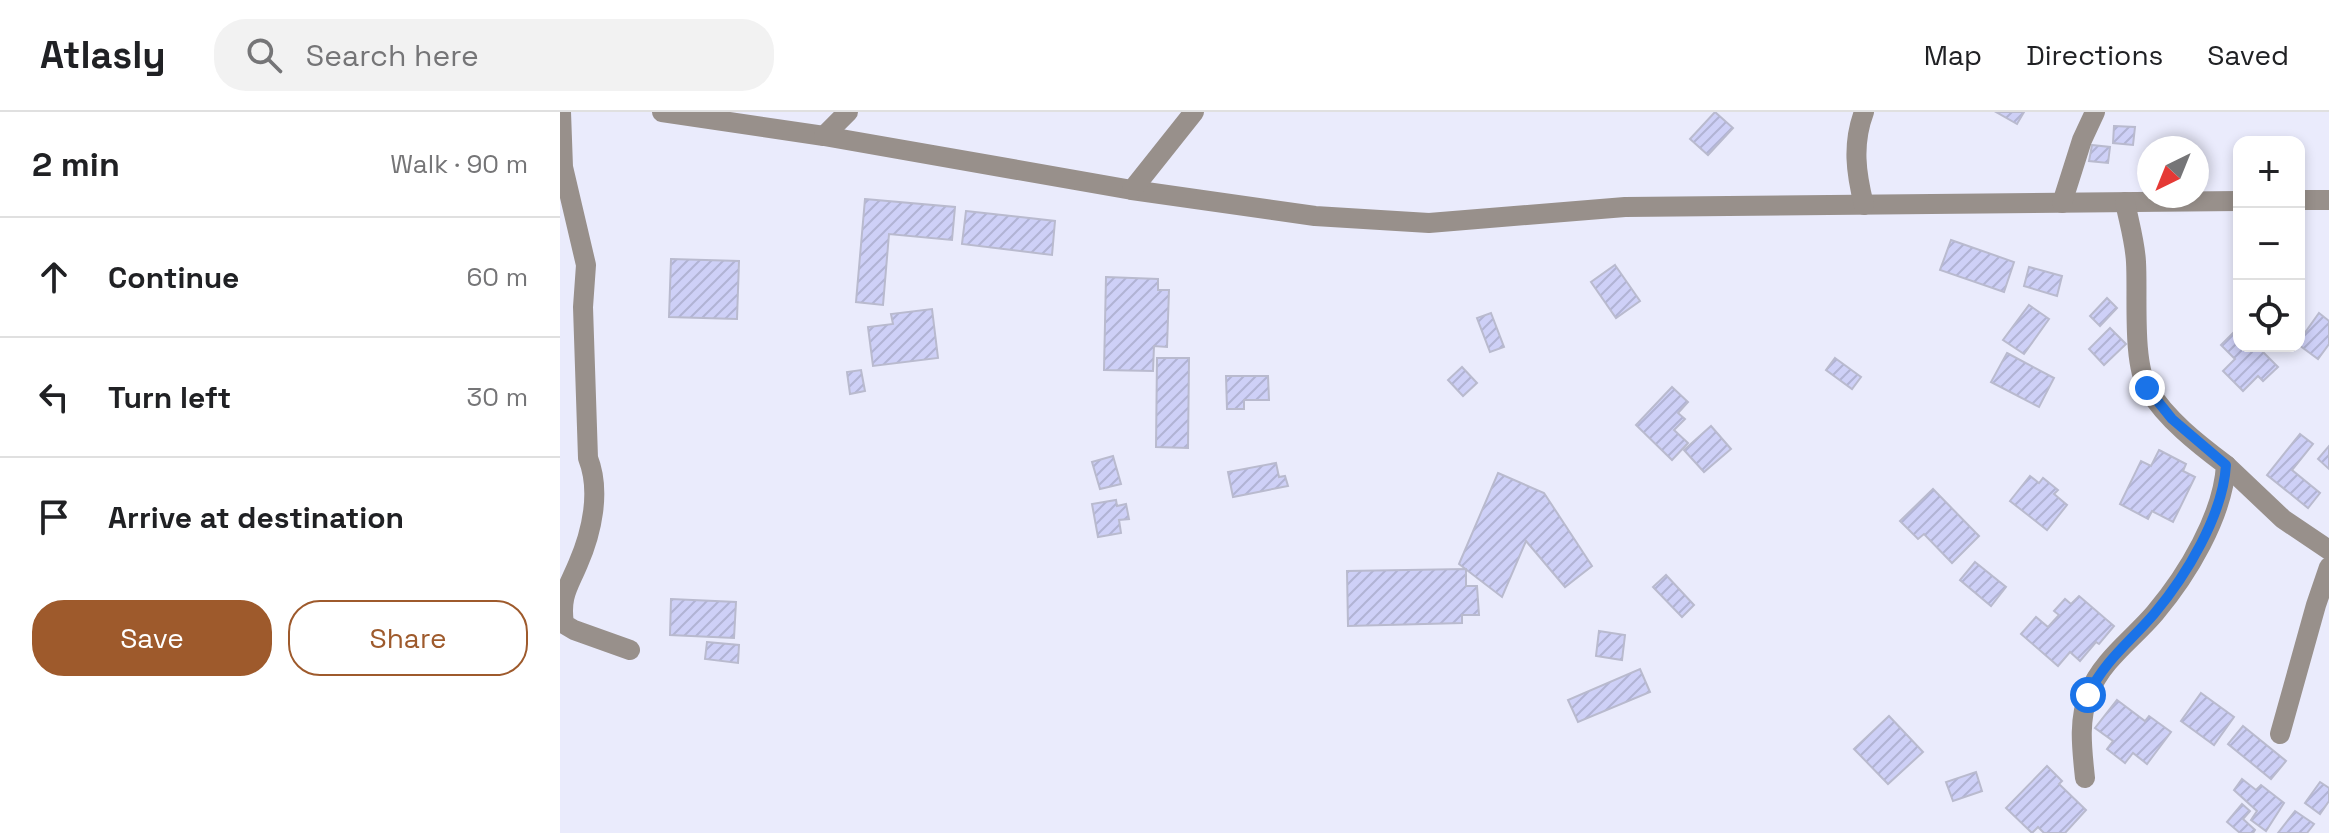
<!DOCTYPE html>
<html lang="en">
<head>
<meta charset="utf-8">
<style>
	body { margin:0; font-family:"Space Grotesk",sans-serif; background:#f2f2f2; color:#202124 }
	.controls { position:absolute; right:24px; top:24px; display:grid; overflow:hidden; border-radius:16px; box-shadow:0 4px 12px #0003 }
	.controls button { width:72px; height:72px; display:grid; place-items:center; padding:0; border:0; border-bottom:2px solid #e0e0e0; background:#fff; color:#202124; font:40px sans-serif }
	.compass { position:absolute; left:1577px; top:24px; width:72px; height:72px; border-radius:50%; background:#fff; box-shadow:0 4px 12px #0003; rotate:223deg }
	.stop { position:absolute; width:24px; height:24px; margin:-18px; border:6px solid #1a73e8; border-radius:50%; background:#fff }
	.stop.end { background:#1a73e8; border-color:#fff; box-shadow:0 2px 8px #0008 }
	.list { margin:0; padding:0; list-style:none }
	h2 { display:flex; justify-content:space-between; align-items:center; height:104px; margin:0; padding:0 32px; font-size:34px }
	h2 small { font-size:26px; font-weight:400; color:#757577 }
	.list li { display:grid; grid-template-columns:52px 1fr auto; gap:24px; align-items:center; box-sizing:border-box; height:120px; padding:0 32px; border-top:2px solid #e0e0e0 }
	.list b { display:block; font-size:30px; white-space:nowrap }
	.list em { font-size:26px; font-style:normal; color:#757577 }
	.actions { display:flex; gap:16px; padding:24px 32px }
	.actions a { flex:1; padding:18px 0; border:2px solid #9e5a2c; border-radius:32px; text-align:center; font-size:28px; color:#9e5a2c }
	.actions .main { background:#9e5a2c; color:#fff }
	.icon { flex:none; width:44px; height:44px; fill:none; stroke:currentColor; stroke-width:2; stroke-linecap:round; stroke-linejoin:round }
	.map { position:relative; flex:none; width:1769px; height:721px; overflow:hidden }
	header { display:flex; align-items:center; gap:48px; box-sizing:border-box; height:112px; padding:0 40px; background:#fff; border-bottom:2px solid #e0e0e0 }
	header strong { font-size:38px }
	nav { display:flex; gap:44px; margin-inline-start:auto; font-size:28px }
	.search { width:560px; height:72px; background:#f2f2f2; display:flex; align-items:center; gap:20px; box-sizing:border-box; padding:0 28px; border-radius:32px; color:#757577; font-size:30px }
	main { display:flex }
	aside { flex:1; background:#fff }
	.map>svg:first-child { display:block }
	.building { fill:url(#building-hatch); stroke:#b9bace; stroke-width:2 }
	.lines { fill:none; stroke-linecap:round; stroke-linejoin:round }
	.minor { stroke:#98908b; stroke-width:20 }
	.route { stroke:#1a73e8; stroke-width:10 }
</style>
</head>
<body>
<header>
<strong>Atlasly</strong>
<div class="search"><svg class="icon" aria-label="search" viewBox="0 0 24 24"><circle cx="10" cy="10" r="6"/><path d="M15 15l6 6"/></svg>Search here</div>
<nav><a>Map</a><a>Directions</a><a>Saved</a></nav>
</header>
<main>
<aside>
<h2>2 min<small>Walk · 90 m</small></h2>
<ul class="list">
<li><svg class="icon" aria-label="ahead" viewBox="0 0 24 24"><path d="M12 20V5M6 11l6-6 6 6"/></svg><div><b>Continue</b></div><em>60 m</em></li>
<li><svg class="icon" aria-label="left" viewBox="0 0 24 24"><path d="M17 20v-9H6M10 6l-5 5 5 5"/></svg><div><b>Turn left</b></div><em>30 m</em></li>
<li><svg class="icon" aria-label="arrive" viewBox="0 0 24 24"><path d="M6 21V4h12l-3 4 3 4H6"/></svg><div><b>Arrive at destination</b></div></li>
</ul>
<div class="actions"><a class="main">Save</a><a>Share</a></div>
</aside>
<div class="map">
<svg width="1769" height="721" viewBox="0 0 1769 721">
	<defs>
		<pattern id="building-hatch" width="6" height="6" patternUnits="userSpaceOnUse" patternTransform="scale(2)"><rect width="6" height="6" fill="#ced0f7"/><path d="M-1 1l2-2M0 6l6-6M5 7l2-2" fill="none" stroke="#b1b3d4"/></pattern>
	</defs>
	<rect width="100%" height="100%" fill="#eaebfc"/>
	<g class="building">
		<path d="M 1155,0 L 1173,16 L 1148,43 L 1130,27 Z"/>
		<path d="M 1436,0 L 1464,0 L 1457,12 Z"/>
		<path d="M 1554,14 L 1575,15 L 1573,33 L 1553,31 Z"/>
		<path d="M 1532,33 L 1550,35 L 1548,51 L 1529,49 Z"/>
		<path d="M 305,87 L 395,95 L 392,128 L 329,122 L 323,193 L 296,190 Z"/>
		<path d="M 406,99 L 495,109 L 492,143 L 402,132 Z"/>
		<path d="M 1391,128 L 1454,150 L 1444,180 L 1380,158 Z"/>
		<path d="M 111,147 L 179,149 L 177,207 L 109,205 Z"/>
		<path d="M 1055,153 L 1080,189 L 1056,206 L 1031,170 Z"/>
		<path d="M 1469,155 L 1502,164 L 1497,184 L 1464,174 Z"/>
		<path d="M 546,165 L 598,167 L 598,178 L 609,178 L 607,235 L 594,234 L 593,259 L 544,258 Z"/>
		<path d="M 1547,186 L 1557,196 L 1540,214 L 1530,204 Z"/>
		<path d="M 1469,193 L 1489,207 L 1464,242 L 1443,228 Z"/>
		<path d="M 372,197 L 378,246 L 313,254 L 308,215 L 333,212 L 331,202 Z"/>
		<path d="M 931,201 L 944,235 L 930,240 L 917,206 Z"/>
		<path d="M 1759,201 L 1769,209 L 1769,232 L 1758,247 L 1739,233 L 1739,229 Z"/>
		<path d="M 1550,216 L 1566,232 L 1544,253 L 1529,237 Z"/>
		<path d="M 1678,216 L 1679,234 L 1697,234 L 1718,255 L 1703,269 L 1698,264 L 1683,279 L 1663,259 L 1675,247 L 1661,233 Z"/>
		<path d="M 1447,241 L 1494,266 L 1479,295 L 1431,270 Z"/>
		<path d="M 597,246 L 629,246 L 628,336 L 596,335 Z"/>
		<path d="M 1275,246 L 1301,265 L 1292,277 L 1266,258 Z"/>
		<path d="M 902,255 L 917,271 L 903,284 L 888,268 Z"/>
		<path d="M 301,258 L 305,279 L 290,282 L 287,260 Z"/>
		<path d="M 666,264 L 708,264 L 709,288 L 684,288 L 684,297 L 667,297 Z"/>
		<path d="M 1112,275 L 1128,290 L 1118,301 L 1125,307 L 1114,318 L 1128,331 L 1112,348 L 1076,313 Z"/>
		<path d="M 1151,314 L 1171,337 L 1144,360 L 1124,338 Z"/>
		<path d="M 1740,322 L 1753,332 L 1732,358 L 1760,381 L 1748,396 L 1707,363 Z"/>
		<path d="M 1769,334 L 1769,357 L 1758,347 Z"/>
		<path d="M 1599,338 L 1626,352 L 1623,359 L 1635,365 L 1613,410 L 1592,399 L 1588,407 L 1560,392 L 1581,349 L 1591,354 Z"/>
		<path d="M 553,344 L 561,372 L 540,377 L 532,350 Z"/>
		<path d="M 716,351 L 719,365 L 725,364 L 728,374 L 673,385 L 668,360 Z"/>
		<path d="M 938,361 L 984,381 L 1032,454 L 1005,475 L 966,429 L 942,485 L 899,452 Z"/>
		<path d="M 1470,364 L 1479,371 L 1483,366 L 1498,378 L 1494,382 L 1507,393 L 1487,418 L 1450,389 Z"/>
		<path d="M 1373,377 L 1419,424 L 1392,451 L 1364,422 L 1358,427 L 1340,409 Z"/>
		<path d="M 556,388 L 557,394 L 566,392 L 569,407 L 559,408 L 561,421 L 538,425 L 532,392 Z"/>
		<path d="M 1415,450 L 1446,475 L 1431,494 L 1400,468 Z"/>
		<path d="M 906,457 L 906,474 L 917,474 L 919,503 L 902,503 L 902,511 L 788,514 L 787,459 Z"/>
		<path d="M 1106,463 L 1134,493 L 1122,505 L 1093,475 Z"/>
		<path d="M 1519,484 L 1554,514 L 1539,532 L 1536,530 L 1520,549 L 1510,540 L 1498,554 L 1461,522 L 1476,505 L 1488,515 L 1499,503 L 1494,499 L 1505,487 L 1511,492 Z"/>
		<path d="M 111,487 L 176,490 L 174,526 L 110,523 Z"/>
		<path d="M 1039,519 L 1065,523 L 1062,548 L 1036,544 Z"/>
		<path d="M 147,530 L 179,533 L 178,551 L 145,547 Z"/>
		<path d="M 1080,557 L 1090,580 L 1018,610 L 1008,588 Z"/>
		<path d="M 1641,581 L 1674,605 L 1654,633 L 1621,609 Z"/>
		<path d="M 1557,588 L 1585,609 L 1589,604 L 1611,620 L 1587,652 L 1573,641 L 1565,651 L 1547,637 L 1553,629 L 1535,616 Z"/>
		<path d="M 1329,604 L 1363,640 L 1328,672 L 1294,637 Z"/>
		<path d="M 1683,614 L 1726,649 L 1711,667 L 1668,632 Z"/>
		<path d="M 1487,654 L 1502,669 L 1499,672 L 1526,698 L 1505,721 L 1484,721 L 1478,715 L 1472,721 L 1446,696 Z"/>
		<path d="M 1416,660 L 1422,679 L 1393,689 L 1386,670 Z"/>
		<path d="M 1682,667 L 1696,678 L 1701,673 L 1724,691 L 1706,719 L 1691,708 L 1697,699 L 1674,678 Z"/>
		<path d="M 1760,670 L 1769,676 L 1769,689 L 1760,702 L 1745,691 Z"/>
		<path d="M 1682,692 L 1690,699 L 1683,707 L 1695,718 L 1693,721 L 1680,721 L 1667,710 Z"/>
		<path d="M 1735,699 L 1754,712 L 1747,721 L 1718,721 Z"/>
	</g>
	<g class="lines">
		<g class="minor">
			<path d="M 1,0 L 3,55 L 26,153 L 23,195 L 28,346 C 41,379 32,420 18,452 C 8,476 0,484 4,512 L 14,518 L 70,538"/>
			<path d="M 102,0 L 264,24 L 572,78 L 755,104 L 869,111 L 1065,95 L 1679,89"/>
			<path d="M 1304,0 C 1292,32 1296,61 1304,93"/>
			<path d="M 264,24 L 288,0"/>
			<path d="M 572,78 L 634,0"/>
			<path d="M 1739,88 L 1769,88"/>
			<path d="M 1502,91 L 1522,28 L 1535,0"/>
			<path d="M 1666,353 L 1723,407 L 1769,438"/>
			<path d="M 1720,622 L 1756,493 L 1769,455"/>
			<path d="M 1525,666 C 1522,637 1518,609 1529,581 C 1542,548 1573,527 1595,501 C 1627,463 1663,404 1666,353 C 1638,332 1606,307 1588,277 C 1572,251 1578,183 1576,150 C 1575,130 1569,110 1565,90"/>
		</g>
	</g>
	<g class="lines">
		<path class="route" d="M 1528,583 C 1545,548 1570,530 1594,502 C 1626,464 1663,403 1666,353 L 1612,307 L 1587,276"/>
	</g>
</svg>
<div class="controls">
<button>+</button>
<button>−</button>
<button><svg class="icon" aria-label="locate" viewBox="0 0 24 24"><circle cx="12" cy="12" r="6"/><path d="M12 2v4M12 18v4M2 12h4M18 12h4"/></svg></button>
</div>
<svg class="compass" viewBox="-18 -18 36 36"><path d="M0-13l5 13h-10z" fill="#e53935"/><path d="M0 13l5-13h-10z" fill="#757577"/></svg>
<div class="stop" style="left:1528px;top:583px"></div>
<div class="stop end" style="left:1587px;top:276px"></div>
</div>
</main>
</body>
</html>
